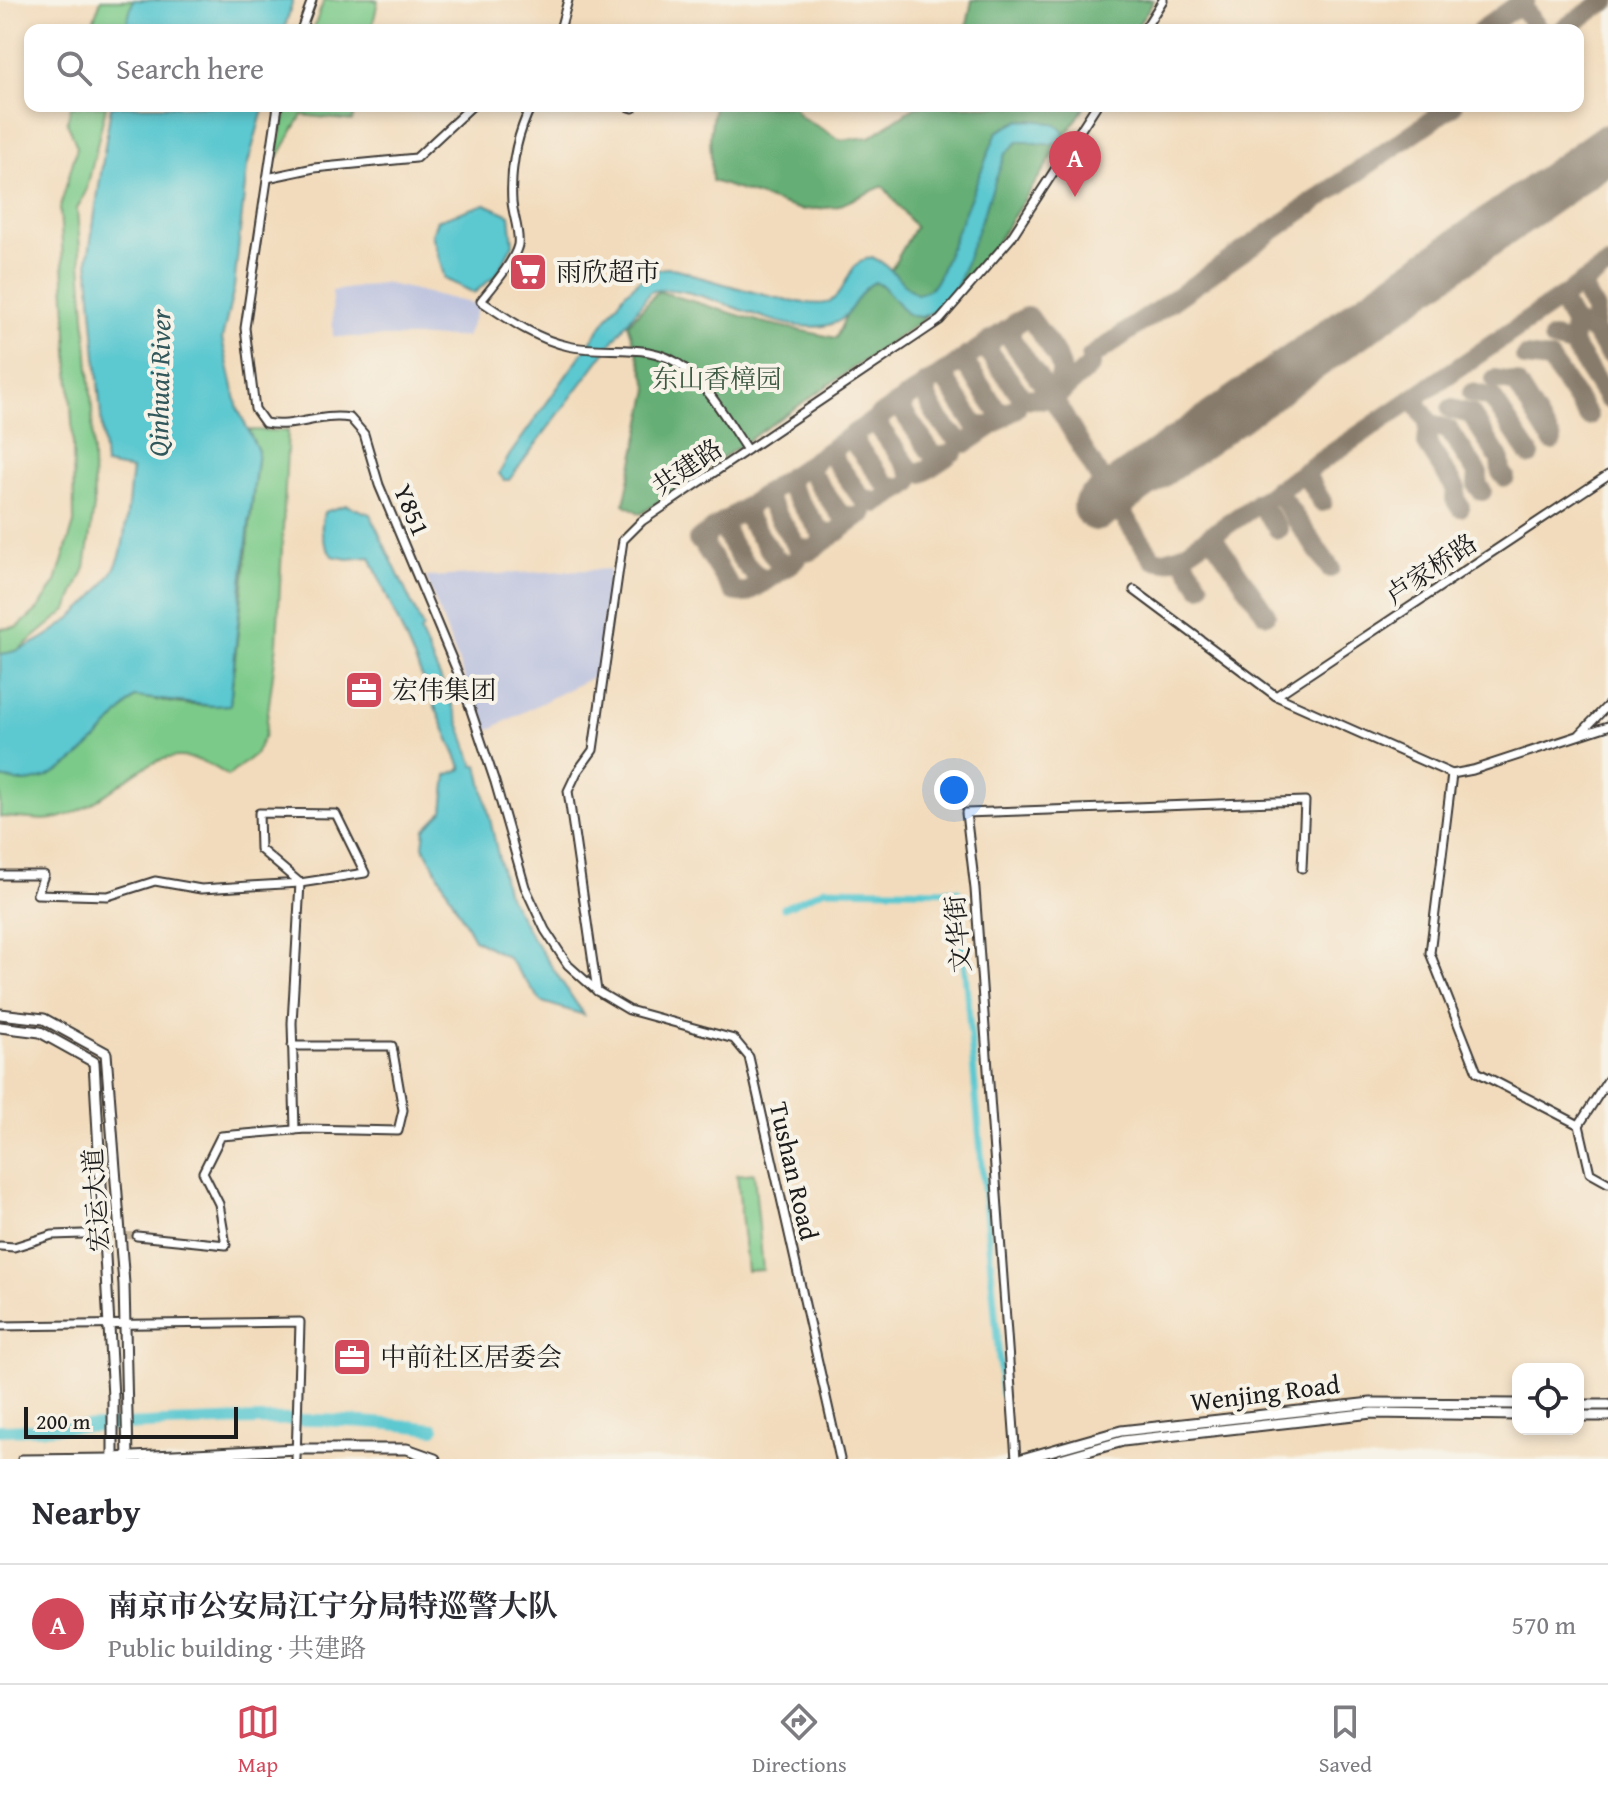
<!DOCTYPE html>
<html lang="en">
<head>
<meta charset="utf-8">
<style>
	body { margin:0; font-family:"Gentium Book Plus","Noto Serif SC",serif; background:#f7f7f7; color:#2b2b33 }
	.controls { position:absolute; right:24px; bottom:24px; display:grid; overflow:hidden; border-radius:16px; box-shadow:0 4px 12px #0003 }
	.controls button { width:72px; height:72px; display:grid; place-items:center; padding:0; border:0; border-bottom:2px solid #e1e1e2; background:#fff; color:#2b2b33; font:40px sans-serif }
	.scale { position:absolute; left:24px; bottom:20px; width:214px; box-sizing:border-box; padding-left:8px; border:4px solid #1c1c1c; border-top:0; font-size:22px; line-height:28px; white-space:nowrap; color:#1c1c1c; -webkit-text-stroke:6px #f7f3e8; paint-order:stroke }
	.you { position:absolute; left:954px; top:790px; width:28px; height:28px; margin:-20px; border:6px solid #fff; border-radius:50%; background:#1a73e8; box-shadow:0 0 0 12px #1a73e833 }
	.badge { display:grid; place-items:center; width:52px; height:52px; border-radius:50%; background:#d1495b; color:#fff; font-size:26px; font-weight:700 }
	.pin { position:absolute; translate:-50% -66px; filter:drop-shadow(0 2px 4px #0008) }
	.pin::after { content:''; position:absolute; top:42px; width:28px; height:24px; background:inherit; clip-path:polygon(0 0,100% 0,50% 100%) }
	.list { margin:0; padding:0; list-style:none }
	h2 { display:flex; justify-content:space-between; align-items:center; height:104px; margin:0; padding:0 32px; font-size:34px }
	h2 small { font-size:26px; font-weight:400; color:#7c7c81 }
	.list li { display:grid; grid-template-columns:52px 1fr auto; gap:24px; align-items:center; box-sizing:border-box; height:120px; padding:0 32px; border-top:2px solid #e1e1e2 }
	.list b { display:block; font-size:30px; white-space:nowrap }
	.list p { margin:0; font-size:26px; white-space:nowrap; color:#7c7c81 }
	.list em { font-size:26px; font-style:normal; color:#7c7c81 }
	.icon { flex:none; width:44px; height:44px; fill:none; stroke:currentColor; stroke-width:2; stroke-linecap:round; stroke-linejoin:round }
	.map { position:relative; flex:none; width:1608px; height:1459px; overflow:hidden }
	.search { position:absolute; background:#fff; box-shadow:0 4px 12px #0003; left:24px; right:24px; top:24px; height:88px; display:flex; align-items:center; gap:20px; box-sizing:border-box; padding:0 28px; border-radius:16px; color:#7c7c81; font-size:30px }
	.sheet { height:224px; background:#fff }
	nav { display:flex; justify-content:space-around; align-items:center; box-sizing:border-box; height:112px; border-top:2px solid #e1e1e2; background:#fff; font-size:22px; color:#7c7c81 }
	nav a { display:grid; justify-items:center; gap:4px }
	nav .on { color:#d1495b }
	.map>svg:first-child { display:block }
	.industrial { fill:#bdc3de }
	.green { fill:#7cca89; stroke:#4c7352; stroke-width:2 }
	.forest { fill:#65ae75; stroke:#406548; stroke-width:2 }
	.water { fill:#5bc8d0; stroke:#3c7276; stroke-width:2 }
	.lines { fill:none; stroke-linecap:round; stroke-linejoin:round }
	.canal { stroke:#5bc8d0; stroke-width:7 }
	.river { stroke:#5bc8d0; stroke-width:12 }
	.taxiway { stroke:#877c6c; stroke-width:20 }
	.runway { stroke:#877c6c; stroke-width:48 }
	.minor-tunnel { stroke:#c7b59c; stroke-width:7; stroke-dasharray:7 3.5; stroke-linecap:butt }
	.minor-casing { stroke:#3c3934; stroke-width:11 }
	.major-casing { stroke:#3c3934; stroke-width:13 }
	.minor { stroke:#fff; stroke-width:7 }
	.major { stroke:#fff; stroke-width:9 }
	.labels { text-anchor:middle; stroke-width:8; stroke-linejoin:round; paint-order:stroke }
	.poi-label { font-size:26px; fill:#1c1c1c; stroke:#f7f3e8; text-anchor:start }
	.park-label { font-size:26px; fill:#3e5942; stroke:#f7f3e8 }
	.street-label { font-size:26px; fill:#1c1c1c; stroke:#f7f3e8 }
	.water-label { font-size:28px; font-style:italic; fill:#32585b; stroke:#f7f3e8 }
</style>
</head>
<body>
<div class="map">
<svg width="1608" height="1459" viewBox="0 0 1608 1459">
	<rect width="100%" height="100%" fill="#f7f3e8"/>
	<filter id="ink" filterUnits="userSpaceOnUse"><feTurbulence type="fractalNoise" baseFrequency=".0125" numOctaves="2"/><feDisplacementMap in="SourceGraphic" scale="16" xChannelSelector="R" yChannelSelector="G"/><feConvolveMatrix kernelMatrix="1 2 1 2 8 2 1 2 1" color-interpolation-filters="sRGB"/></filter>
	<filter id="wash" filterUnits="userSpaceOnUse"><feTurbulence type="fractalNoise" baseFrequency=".006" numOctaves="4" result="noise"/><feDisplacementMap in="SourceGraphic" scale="32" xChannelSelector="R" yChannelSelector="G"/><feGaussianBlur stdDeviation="1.8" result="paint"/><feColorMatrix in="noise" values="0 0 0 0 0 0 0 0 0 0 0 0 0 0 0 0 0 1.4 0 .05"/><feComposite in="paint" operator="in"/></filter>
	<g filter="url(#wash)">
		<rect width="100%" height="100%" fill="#f2dbbc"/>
		<g class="industrial">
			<path d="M 385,283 L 479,305 L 466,337 L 333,337 L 332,291 Z"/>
			<path d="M 610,569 L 596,675 L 485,732 L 426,577 Z"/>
		</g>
		<g class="green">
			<path d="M 101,0 L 139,0 L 130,30 L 90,30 Z"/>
			<path d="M 324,0 L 378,0 L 372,30 L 313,30 Z"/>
			<path d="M 71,106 L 106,106 L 87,189 L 77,209 L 92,408 L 94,507 L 85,568 L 67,610 L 15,653 C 83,678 156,713 230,704 L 258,451 L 248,430 L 288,431 L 277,644 L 265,735 L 255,754 L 228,776 C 154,722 127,798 62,817 C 45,823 19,817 0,817 L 0,629 L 18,627 L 38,609 L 56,582 L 74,523 L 73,441 L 60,208 L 77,147 L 67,122 Z"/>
			<path d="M 287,106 L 356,106 L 352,121 L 302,115 L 275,162 Z"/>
			<path d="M 754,1173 L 763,1270 L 747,1271 L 737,1175 Z"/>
		</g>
		<g class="forest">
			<path d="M 972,0 L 1154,0 L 1135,30 L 966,30 Z"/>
			<path d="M 714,106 L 794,106 L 800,116 L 841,140 L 870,137 L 916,106 L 1085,106 L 989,254 L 920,322 L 641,514 L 624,504 L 649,389 L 628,324 L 658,291 L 761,322 L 836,338 L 862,280 L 883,284 L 915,227 L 883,186 L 836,207 L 801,210 L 712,181 L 710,136 Z"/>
		</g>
		<g class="water">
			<path d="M 133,0 L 293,0 L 284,30 L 125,30 Z"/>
			<path d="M 111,106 L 264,106 L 247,167 L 234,288 L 222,339 L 238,409 L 258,451 L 242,582 L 230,705 L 213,706 L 135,697 C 107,727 69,780 25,782 C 17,782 8,779 0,778 L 0,654 C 41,651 107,595 120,556 C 127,533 128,495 132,470 L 105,465 L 88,260 Z"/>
			<path d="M 1020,120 C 1034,120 1054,120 1064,131 C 1062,154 1034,140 1018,142 L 1005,154 L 957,286 L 941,308 L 922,317 L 912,316 L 906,313 L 883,286 L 875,282 C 855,291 853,318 832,324 C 779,341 692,276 650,292 L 509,480 L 504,480 L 499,474 L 509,456 L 625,293 C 650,271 662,259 696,276 C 719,282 814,313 831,301 C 851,286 844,264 872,257 C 895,267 898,284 917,294 C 931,291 935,285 940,273 L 997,132 Z"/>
			<path d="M 485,204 L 510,215 L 513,244 L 497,274 L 474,293 L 445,279 L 432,234 L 437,220 Z"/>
			<path d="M 346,505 L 370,514 L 423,628 L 420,632 L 455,711 L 474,766 L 478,765 L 506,891 L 530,934 L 584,1015 L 542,1002 L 507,957 L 474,939 L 423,846 L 425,829 L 443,811 L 447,775 L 462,769 L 370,557 L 348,559 L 332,556 C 322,541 319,531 324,512 Z"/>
		</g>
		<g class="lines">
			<path class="canal" d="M 784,908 L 825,889 L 958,891 L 1002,1394"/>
			<path class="river" d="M 0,1430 C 144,1427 291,1409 434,1429"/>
			<g class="taxiway">
				<path d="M 1523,2 L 1523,8 L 1539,30"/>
				<path d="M 1482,30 L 1525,0"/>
				<path d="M 1562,30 L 1607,0"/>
				<path d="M 1581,285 L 1595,310 L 1593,330"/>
				<path d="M 1560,299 L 1574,323 L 1572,344"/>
				<path d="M 1016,322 L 1011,331 L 1011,339 L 1054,400"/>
				<path d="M 1581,326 L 1593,330 L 1608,353"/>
				<path d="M 1553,339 L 1572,344 L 1608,399"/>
				<path d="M 990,340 L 989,353 L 1022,397 C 1032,401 1043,396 1054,400"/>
				<path d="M 967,356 L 967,366 L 997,410 L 1009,413 L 1016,408"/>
				<path d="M 1525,357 L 1550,360 L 1588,416"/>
				<path d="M 947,370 L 944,375 L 946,381 L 976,426 L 991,426 L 1009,413"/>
				<path d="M 1495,379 L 1516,383 L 1552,441"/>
				<path d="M 925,384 C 923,401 950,439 966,443 L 991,426"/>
				<path d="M 1472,393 L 1492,398 L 1530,455"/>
				<path d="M 1055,398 L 1091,365 L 1091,357 L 1452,106"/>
				<path d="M 1413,398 L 1429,423 L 1427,444 L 1456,489 L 1455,499 L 1460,507"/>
				<path d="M 904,399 L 902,410 L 930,451 C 938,459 944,457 954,451"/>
				<path d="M 1451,409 L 1471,414 L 1500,460 L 1501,472 L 1505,477"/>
				<path d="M 880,415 L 879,427 L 911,471 L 922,473 L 946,457"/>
				<path d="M 1429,423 L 1449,430 L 1478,474 L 1477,485 L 1482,491"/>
				<path d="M 856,432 L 856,445 L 887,485 L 902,488 L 909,483"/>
				<path d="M 834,447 L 833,458 L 861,497 L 877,503 L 902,488"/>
				<path d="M 814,461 L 810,472 L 840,514 L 856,518 L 863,514"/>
				<path d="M 1304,472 L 1322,502"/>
				<path d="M 791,476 L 789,487 L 821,532 L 833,535 L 856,518"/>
				<path d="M 1138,478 L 1126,496 L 1123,515 L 1153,559 L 1165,561 L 1181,556 L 1608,266"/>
				<path d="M 1276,490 L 1330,568"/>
				<path d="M 769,491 L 768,501 L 797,546 L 810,551 L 833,535"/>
				<path d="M 1259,502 L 1278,529"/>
				<path d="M 749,505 L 746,516 L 776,559 L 789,565 L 797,559"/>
				<path d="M 725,521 C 723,539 750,574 766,581 L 789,565"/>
				<path d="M 706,535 L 705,547 L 733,591 L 746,593 L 766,581"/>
				<path d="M 1211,535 L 1266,614"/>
				<path d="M 698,540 L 1026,317 L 1030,318 C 1038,330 1059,355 1061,368 C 1063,379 1054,387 1054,400 L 1103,483"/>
				<path d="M 1181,556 L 1200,586"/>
			</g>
			<path class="runway" d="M 1097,507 L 1608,148"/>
		</g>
	</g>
	<g filter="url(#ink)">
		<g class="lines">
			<path class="minor-tunnel" d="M 83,1234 L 137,1236"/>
			<g class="minor-casing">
				<g id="minor">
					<path d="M 301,30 L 312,0"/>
					<path d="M 560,30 L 568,0"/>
					<path d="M 1144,30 L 1163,0"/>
					<path d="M 278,106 L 245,328 L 255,409 L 265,423 C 295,429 318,413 350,418 L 364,434 L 379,485 L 460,678 L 495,782 L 525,887 L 545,930 L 568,965 L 597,991 L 629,1010 L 734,1039 L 749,1057 L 840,1459"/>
					<path d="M 531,106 C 517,135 510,169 512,202 C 513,215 520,232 518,245 C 514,262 492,287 481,301 C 508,319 536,339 568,346 C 607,355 649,340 683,367 C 710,388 728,422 747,450"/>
					<path d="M 626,106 L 633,108"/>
					<path d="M 267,178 L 314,168 L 416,158 L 472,106"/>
					<path d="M 1134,590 L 1276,696 L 1452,774 L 1473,770 L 1608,726"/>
					<path d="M 1276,696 L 1608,475"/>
					<path d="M 1580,734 L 1608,705"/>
					<path d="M 1452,774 L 1430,953 L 1477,1072 L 1579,1125"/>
					<path d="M 0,875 L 44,875 L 37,894 L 108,896 L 155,881 L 201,889 L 300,883 L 365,873 L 336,814 L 259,813 L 260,849 L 300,883"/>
					<path d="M 597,991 L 568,791 L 577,772 L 593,750 L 623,540 L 642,521 L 940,320 L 1011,238 L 1096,106"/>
					<path d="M 1608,1080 L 1579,1125 L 1590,1173 L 1608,1183"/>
					<path d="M 295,1130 L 292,1023 L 300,883"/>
					<path d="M 137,1236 L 226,1245 L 219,1204 L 203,1172 L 221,1136 L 306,1129 L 398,1131 L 403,1110 L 392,1046 L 292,1046"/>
					<path d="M 0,1246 L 14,1247 L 52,1235 L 83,1234"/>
					<path d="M 0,1326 L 300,1322 L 296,1459"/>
					<path d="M 22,1459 L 113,1458"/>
					<path d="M 1016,1459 L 975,889 L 966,813 L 1305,801 L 1302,868"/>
				</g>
			</g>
			<g class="major-casing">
				<g id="major">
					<path d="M 0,1014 L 44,1019 L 106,1053 L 124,1284 L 128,1459"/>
					<path d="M 0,1027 L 40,1032 L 94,1062 L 113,1397 L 113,1459"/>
					<path d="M 1578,1405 L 1608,1405"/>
					<path d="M 1578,1416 L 1608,1416"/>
					<path d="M 113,1458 L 297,1449 L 407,1449 L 435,1459"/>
					<path d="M 1022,1459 L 1121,1431 L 1371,1403 L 1518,1404"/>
					<path d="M 1060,1459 L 1123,1441 L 1372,1413 L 1518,1415"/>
				</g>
			</g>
			<use href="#minor" class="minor"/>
			<use href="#major" class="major"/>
		</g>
	</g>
	<defs>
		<g id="supermarket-square" transform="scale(2)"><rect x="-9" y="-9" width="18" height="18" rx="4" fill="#d1495b" stroke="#f7f3e8"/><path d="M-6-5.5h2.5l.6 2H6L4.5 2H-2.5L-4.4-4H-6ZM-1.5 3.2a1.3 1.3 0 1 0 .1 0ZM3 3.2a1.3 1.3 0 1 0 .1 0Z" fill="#fff"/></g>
		<g id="office-square" transform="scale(2)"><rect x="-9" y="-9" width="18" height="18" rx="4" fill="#d1495b" stroke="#f7f3e8"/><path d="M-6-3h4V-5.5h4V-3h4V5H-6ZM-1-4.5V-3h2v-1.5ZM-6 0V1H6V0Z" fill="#fff"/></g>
	</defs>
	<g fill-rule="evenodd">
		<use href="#supermarket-square" x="528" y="272"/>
		<use href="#office-square" x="364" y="690"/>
		<use href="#office-square" x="352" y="1357"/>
	</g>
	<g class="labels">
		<g class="poi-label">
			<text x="556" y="281">雨欣超市</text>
			<text x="392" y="699">宏伟集团</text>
			<text x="380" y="1366">中前社区居委会</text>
		</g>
		<g class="park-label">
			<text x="717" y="388">东山香樟园</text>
		</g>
		<g class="street-label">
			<text transform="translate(687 467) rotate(-34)" y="9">共建路</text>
			<text transform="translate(412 510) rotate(67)" y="9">Y851</text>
			<text transform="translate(1431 569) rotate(-34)" y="9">卢家桥路</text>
			<text transform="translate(958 934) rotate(-95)" y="9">文华街</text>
			<text transform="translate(794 1171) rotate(77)" y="9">Tushan Road</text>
			<text transform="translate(96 1200) rotate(-94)" y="9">宏运大道</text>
			<text transform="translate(1265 1393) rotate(-7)" y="9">Wenjing Road</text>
		</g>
		<g class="water-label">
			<text transform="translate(159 383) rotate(-89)" y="10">Qinhuai River</text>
		</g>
	</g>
</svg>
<div class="controls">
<button><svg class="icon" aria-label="locate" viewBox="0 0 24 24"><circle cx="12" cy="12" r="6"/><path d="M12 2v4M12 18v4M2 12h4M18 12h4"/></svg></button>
</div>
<div class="scale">200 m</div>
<div class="you"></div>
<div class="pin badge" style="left:1075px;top:197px">A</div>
<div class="search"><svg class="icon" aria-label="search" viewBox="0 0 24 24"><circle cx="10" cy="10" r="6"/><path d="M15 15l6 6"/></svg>Search here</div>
</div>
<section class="sheet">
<h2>Nearby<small></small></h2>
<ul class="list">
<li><span class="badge">A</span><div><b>南京市公安局江宁分局特巡警大队</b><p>Public building · 共建路</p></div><em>570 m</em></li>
</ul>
</section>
<nav>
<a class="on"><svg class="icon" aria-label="map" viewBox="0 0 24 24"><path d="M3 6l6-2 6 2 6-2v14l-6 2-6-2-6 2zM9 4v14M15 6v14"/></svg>Map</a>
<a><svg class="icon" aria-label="directions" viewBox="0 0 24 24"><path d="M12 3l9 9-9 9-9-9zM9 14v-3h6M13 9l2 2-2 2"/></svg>Directions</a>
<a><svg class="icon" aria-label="saved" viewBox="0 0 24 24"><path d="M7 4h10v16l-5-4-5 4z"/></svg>Saved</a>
</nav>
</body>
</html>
